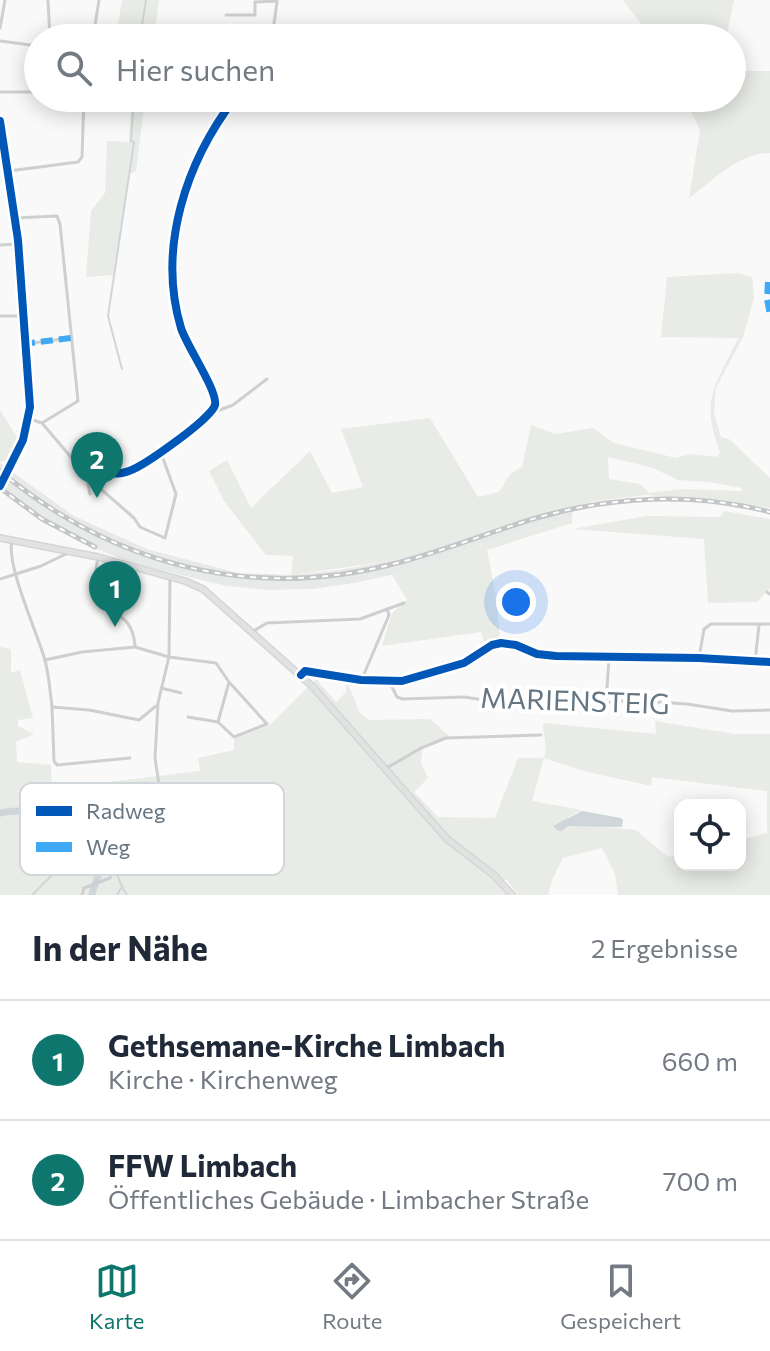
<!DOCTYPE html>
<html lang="de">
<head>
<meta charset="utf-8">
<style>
	body { margin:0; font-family:Commissioner,sans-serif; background:#f2f2f3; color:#1f2937 }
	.controls { position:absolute; right:24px; bottom:24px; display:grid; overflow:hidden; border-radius:16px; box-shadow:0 4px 20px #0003 }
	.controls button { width:72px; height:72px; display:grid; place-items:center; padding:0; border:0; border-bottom:2px solid #e0e1e3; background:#fff; color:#1f2937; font:40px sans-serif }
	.you { position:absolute; left:516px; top:602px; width:28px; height:28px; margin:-20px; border:6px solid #fff; border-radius:50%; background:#1a73e8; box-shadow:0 0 0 12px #1a73e833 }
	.badge { display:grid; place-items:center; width:52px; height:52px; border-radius:50%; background:#0f766e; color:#fff; font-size:26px; font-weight:700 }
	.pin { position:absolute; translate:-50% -66px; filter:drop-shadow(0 2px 4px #0008) }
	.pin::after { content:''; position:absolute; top:42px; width:28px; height:24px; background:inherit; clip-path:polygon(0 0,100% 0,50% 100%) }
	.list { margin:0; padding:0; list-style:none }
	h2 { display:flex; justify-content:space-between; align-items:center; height:104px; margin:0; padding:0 32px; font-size:34px }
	h2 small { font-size:26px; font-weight:400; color:#747a83 }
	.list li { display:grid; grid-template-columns:52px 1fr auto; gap:24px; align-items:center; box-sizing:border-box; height:120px; padding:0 32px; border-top:2px solid #e0e1e3 }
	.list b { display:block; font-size:30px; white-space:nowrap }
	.list p { margin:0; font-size:26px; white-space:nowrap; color:#747a83 }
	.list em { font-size:26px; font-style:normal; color:#747a83 }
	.icon { flex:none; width:44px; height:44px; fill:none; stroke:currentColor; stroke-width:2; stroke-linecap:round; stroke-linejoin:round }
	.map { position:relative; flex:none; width:770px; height:895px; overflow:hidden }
	.search { position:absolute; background:#fff; box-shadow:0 4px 20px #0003; left:24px; right:24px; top:24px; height:88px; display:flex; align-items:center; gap:20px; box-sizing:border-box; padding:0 28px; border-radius:44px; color:#747a83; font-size:30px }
	.sheet { height:344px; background:#fff }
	nav { display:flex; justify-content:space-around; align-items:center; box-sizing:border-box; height:112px; border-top:2px solid #e0e1e3; background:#fff; font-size:22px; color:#747a83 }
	nav a { display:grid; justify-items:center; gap:4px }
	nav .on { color:#0f766e }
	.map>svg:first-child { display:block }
	.built { fill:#e8e9e9 }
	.green { fill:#e8ebe6; fill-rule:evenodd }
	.water { fill:#ced6d9 }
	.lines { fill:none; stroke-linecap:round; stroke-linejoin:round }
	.stream { stroke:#ced6d9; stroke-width:2 }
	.river { stroke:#ced6d9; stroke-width:7 }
	.secondary-casing { stroke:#d5d6d7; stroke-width:8 }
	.street { stroke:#cecfd0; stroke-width:3 }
	.secondary { stroke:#e1e2e2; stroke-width:5 }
	.rail-casing { stroke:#c3c5c6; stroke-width:5 }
	.rail { stroke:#fff; stroke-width:2; stroke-dasharray:6; stroke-linecap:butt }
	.secondary-bridge-casing { stroke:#d5d6d7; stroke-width:8; stroke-linecap:butt }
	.secondary-bridge { stroke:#e1e2e2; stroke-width:5 }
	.quiet { stroke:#3fa9f5; stroke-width:6; stroke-dasharray:12 6; stroke-linecap:butt }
	.cycleway-casing { stroke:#fff; stroke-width:13 }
	.cycleway { stroke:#0057b8; stroke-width:8 }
	.labels { text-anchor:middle; stroke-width:8; stroke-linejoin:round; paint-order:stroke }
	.street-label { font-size:28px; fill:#657683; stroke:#fff }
	.key { fill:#fff; stroke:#d1d6da; stroke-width:2 }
	.key-label { font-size:22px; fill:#657683 }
</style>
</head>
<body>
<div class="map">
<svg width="770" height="895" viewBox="0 0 770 895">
	<rect width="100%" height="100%" fill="#f9f9f9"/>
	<path class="built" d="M 0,463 L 74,516 L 147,549 L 238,573 L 291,575 L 339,570 L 390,561 L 466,536 L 573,507 L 572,518 L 482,544 L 424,568 L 354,583 L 313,589 L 269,590 L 226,586 L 132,563 L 87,545 L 53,527 L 0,490 Z"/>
	<g class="green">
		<path d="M 122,0 L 159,0 L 154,38 L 116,38 Z"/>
		<path d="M 623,0 L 734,0 L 726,38 L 652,38 Z"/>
		<path d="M 732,71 L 770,71 L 770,153 C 740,152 712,181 689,198 L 700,130 L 684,98 L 732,98 Z"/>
		<path d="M 131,98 L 145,98 L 136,171 L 130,174 L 115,275 L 86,277 L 91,211 L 105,193 L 107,141 L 129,142 Z"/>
		<path d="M 738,273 L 752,277 L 754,298 L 743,337 L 716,388 L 714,414 L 721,437 L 729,439 L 770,478 L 770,508 L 647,495 L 595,501 L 466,536 L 390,561 L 291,575 L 293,556 L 266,555 L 224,501 L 209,471 L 227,460 L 251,508 L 310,451 L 332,493 L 363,487 L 341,429 L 430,418 L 478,497 L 499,492 L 510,474 L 522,467 L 531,425 L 555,434 L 593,428 L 614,443 L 676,458 L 689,454 L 717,457 L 720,453 C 700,398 715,387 738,338 L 661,337 L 667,277 ZM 608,457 L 653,468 L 678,480 L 709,482 L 742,488 L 742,491 L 683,489 L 649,493 L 640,484 L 609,479 Z"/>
		<path d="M 0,410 L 18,439 L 10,459 L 0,462 Z"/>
		<path d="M 724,511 L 770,519 L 770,588 L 757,602 L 708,603 L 704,539 L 573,529 L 646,516 L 720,517 Z"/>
		<path d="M 572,518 L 572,523 L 487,550 L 497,602 L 500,642 L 485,645 L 481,632 L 382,646 L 392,613 L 407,600 L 392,575 L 424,568 L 482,544 Z"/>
		<path d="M 0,647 L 11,649 L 11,673 L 20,670 L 33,718 L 18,720 L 18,726 L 34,734 L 16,742 L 17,762 L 51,765 L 52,789 L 200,771 L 198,758 L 234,750 L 234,739 L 270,725 L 316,679 L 336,702 L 346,692 L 346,679 L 360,713 L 370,720 L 430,719 L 449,736 L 423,745 L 421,762 L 428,778 L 414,792 L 438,817 L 495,818 L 518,758 L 544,758 C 548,745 543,736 543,723 L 656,734 L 655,721 L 735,734 L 770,734 L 770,895 L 618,895 L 615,874 L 602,848 L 563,858 L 552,880 L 548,895 L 518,895 L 506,879 L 497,884 L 507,895 L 0,895 ZM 544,758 L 584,771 L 651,786 L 652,777 L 767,791 L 767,833 L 740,840 L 740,865 L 680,865 L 680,854 L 668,857 L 636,830 L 596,826 L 568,826 L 568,817 L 582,810 L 532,801 Z"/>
	</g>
	<path class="water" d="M 582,811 L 621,818 L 623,820 L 622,827 L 568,826 L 562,831 L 557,830 L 553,826 Z"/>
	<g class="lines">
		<g class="stream">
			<path d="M 140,38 L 146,0"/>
			<path d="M 122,369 L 108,316 L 134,142 L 131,141 L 134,98"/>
			<path d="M 120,837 L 111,846 C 111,860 119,883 127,895"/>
			<path d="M 32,895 L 52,875 L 50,867"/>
			<path d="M 117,895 L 121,888"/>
		</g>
		<path class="river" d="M 0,813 C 33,805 92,821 100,859 C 103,872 94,882 92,895"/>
		<g class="secondary-casing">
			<g id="secondary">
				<path d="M 0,121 L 18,240 L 22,325 L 30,393 L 28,425 L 10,467"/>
				<path d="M 0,538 L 98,557 L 185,581 L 203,589 L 313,687 L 447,839 L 495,876 L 512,895"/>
			</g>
		</g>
		<g class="street">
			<path d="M 48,0 L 50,38"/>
			<path d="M 226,15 L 255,15 L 255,2 L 277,1"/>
			<path d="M 0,28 L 5,0"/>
			<path d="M 93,38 L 99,0"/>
			<path d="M 272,38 L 277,2"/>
			<path d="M 0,41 L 38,46"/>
			<path d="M 0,92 L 38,92"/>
			<path d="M 9,171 L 78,162 L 82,157 L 84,98"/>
			<path d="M 15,218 L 57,216 L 60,224 L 78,401 L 42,423"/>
			<path d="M 0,245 L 18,244"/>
			<path d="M 0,316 L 21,316"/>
			<path d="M 24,344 L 71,338"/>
			<path d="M 212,413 L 233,405 L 267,379"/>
			<path d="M 30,419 L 42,423 L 81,469 L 86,476 L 90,494"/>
			<path d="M 81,469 C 96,471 114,477 129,471 C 144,466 212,418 215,405 C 218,391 186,345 181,328 C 157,248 186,162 235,98"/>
			<path d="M 86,476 L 134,518 L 140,527 L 165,538 L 176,494 L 161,453"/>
			<path d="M 12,541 C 6,564 36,630 44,657 C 49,673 50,691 52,707 L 89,710 L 139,720 L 156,706"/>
			<path d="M 98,557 C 96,569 93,584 98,595 C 110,620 131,609 135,645"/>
			<path d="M 0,579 L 41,566 L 68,553"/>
			<path d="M 767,592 L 770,594"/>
			<path d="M 252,632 L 267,623 L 360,619 L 404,603"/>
			<path d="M 699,658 L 704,629 L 711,624 L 770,624"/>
			<path d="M 45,660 L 82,652 L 135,647 L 169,657 L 216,663 L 229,682 L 267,724 L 234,737 L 218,722 L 229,682"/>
			<path d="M 755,661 L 759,625"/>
			<path d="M 301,675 L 305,671 L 361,680 L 402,681 L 464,663 L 492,645 L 501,643 L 516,645 L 537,654 L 556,656 L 699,658 L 770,662"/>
			<path d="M 362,679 L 389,615 L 387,609"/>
			<path d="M 389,681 L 397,697 L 403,699 L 464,697 L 512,704 L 548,698 L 614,703 L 627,700 L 687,704 L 732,711 L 770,710"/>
			<path d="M 161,688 L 181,693"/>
			<path d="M 606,702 L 609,658"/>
			<path d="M 52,707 L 54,761 L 57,765 L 130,758"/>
			<path d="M 188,717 L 218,722"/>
			<path d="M 385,769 L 421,748 L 446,738 L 541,735"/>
			<path d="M 82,895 L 84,888 L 110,878 L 112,872 L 107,844 L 114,835 L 142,835 L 149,831 L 154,823 L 159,784 L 155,758 L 158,703 L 169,657 L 170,577"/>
		</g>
		<use href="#secondary" class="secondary"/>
		<g class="rail-casing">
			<g id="rail">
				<path d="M 0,471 C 113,565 253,602 397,563 C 444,551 490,532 536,518 C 612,496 693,492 770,512"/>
				<path d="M 0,488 L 42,519 L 95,547"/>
			</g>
		</g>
		<use href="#rail" class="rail"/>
		<g class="secondary-bridge-casing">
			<path id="secondary-bridge" d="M 0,486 L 10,467"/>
		</g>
		<use href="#secondary-bridge" class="secondary-bridge"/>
		<g class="quiet">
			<path d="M 768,282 L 767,299 L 770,315"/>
			<path d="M 23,344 L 71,338"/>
		</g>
		<g class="cycleway-casing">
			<g id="cycleway">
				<path d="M 0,121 L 18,240 L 30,407 L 23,440 L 0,486"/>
				<path d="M 81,469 C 96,471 114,477 129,471 C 144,466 212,418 215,405 C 218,391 186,345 181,328 C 157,248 186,162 235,98"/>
				<path d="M 301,675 L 305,671 L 361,680 L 402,681 L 464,663 L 492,645 L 501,643 L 516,645 L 537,654 L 556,656 L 699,658 L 770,662"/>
			</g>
		</g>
		<use href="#cycleway" class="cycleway"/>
	</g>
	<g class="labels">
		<g class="street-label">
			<text transform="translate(575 701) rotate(2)" y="10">MARIENSTEIG</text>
		</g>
	</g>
	<rect x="20" y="783" width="264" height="92" rx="12" class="key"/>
	<rect x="36" y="806" width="36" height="10" fill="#0057b8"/>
	<rect x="36" y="842" width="36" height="10" fill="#3fa9f5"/>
	<g class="key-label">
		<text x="86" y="819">Radweg</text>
		<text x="86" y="855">Weg</text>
	</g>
</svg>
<div class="controls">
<button><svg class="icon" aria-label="locate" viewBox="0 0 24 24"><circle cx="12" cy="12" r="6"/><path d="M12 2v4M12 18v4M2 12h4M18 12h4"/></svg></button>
</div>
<div class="you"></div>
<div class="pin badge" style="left:115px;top:627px">1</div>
<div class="pin badge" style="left:97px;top:498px">2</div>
<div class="search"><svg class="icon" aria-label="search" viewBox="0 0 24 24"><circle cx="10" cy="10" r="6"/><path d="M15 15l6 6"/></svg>Hier suchen</div>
</div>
<section class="sheet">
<h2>In der Nähe<small>2 Ergebnisse</small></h2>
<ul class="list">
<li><span class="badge">1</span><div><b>Gethsemane-Kirche Limbach</b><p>Kirche · Kirchenweg</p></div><em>660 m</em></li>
<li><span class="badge">2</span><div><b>FFW Limbach</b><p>Öffentliches Gebäude · Limbacher Straße</p></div><em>700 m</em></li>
</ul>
</section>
<nav>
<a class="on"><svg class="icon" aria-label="map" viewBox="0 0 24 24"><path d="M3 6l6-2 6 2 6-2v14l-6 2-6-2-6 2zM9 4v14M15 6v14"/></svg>Karte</a>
<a><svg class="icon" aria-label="directions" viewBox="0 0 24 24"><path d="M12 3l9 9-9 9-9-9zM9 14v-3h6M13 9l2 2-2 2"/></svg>Route</a>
<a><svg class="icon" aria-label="saved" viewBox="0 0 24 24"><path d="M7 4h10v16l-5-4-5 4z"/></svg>Gespeichert</a>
</nav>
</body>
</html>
